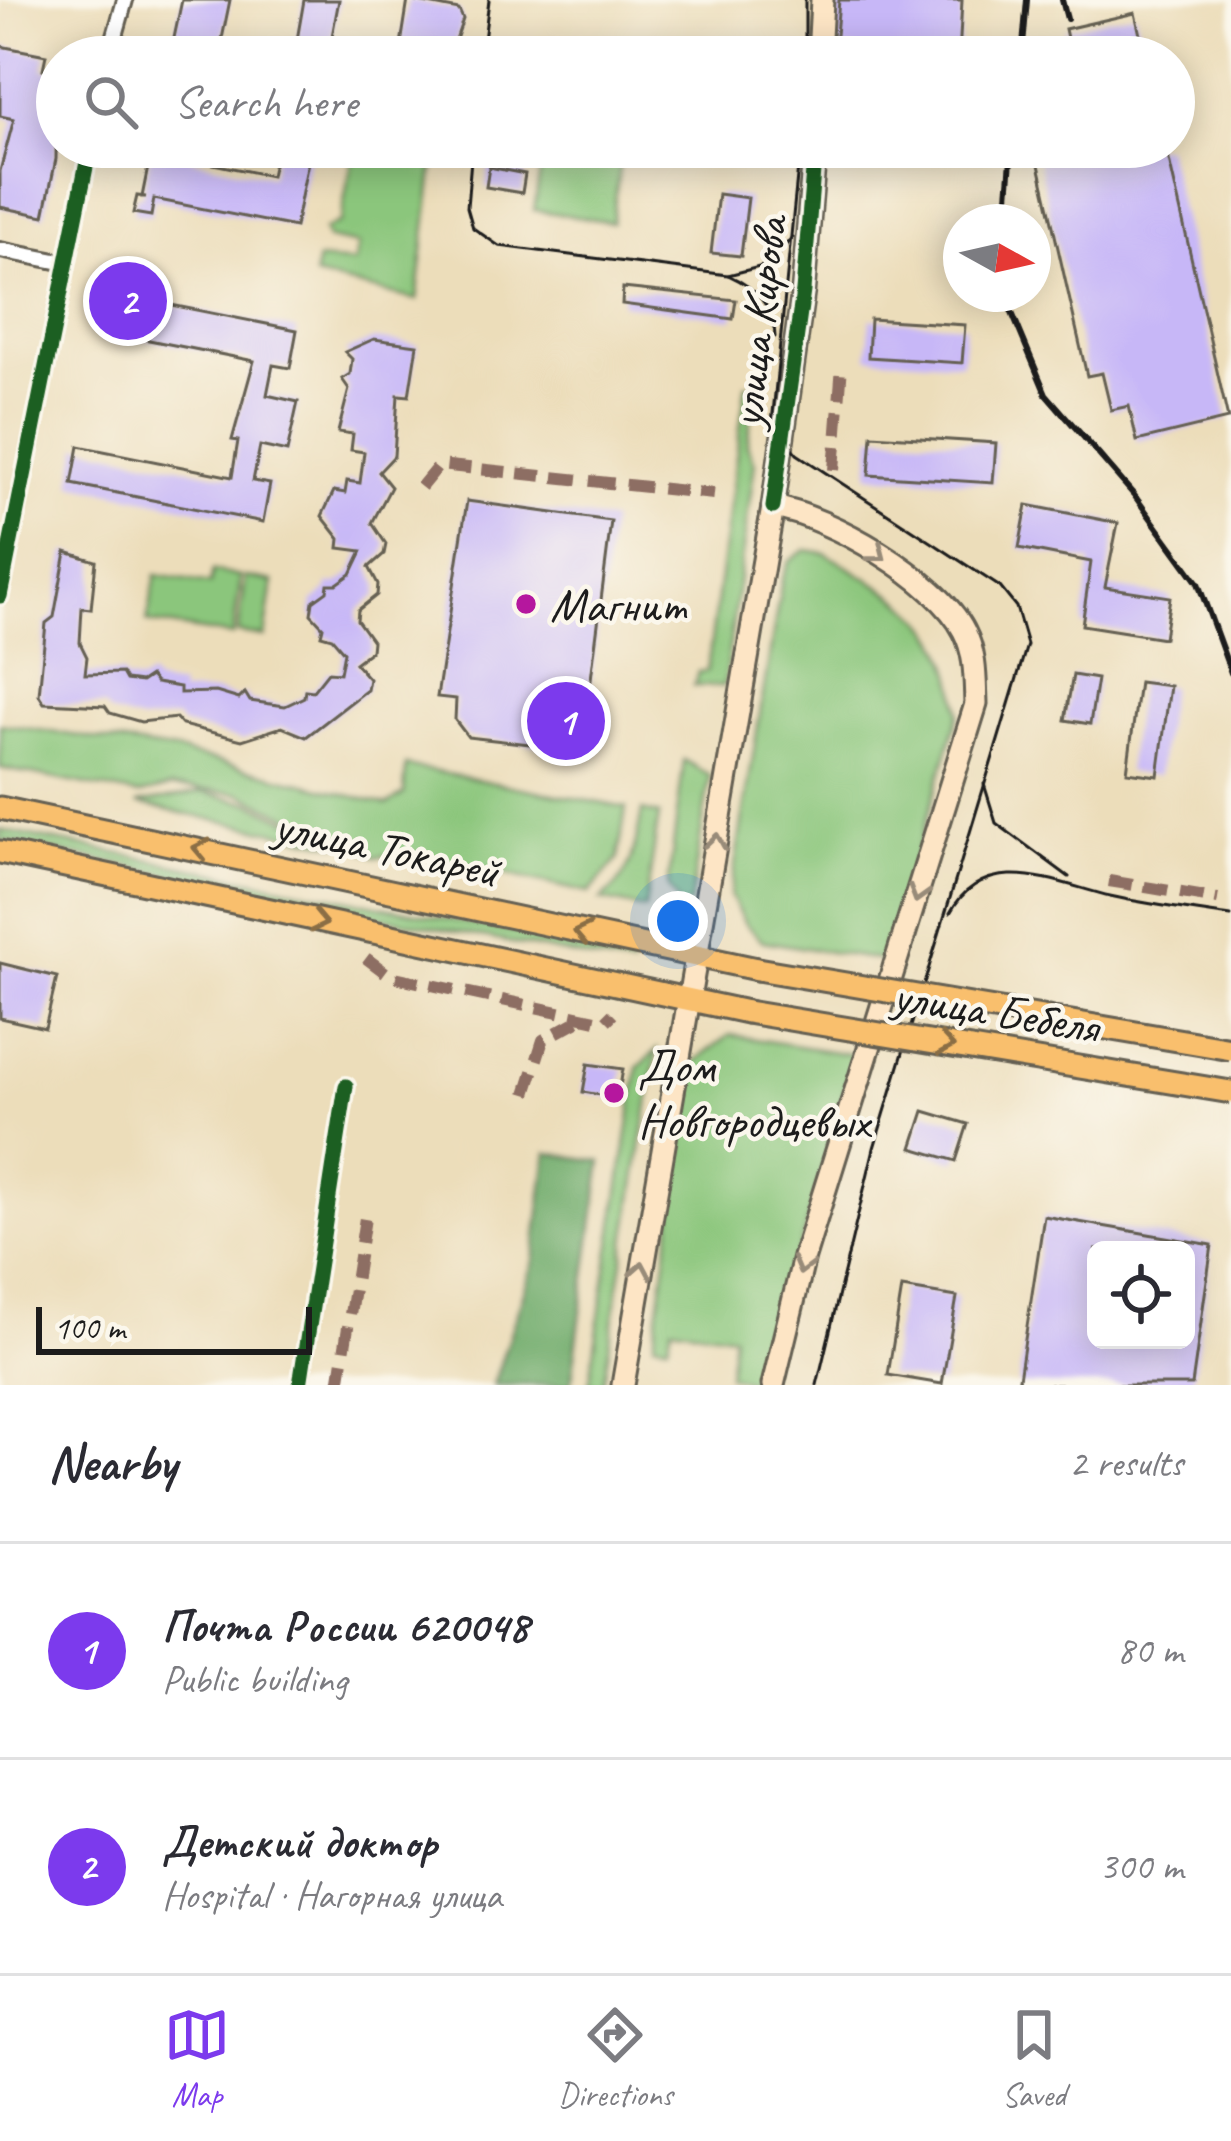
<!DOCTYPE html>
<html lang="en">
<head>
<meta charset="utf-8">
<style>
	body { margin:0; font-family:Caveat,sans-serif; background:#f2f2f3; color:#2b2b33 }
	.controls { position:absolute; right:36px; bottom:36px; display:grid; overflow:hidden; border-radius:18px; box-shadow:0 6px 30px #0003 }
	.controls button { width:108px; height:108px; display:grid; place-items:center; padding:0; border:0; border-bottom:3px solid #e1e1e2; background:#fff; color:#2b2b33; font:60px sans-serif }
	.compass { position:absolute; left:943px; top:204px; width:108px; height:108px; border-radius:50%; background:#fff; box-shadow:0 6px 30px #0003; rotate:98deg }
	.scale { position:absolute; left:36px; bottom:30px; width:276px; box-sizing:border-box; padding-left:12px; border:6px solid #1c1c1c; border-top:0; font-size:33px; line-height:42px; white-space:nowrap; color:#1c1c1c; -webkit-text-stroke:9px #fbf7ec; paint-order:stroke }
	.you { position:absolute; left:678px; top:921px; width:42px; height:42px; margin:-30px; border:9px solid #fff; border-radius:50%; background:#1a73e8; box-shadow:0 0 0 18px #1a73e833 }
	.badge { display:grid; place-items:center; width:78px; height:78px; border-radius:50%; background:#7c3aed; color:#fff; font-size:39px; font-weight:700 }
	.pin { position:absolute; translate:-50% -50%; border:6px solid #fff; box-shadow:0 3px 12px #0006 }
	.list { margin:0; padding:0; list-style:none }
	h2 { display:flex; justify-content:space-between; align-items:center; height:156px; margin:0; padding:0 48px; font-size:51px }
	h2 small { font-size:39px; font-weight:400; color:#7c7c81 }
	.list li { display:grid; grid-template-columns:78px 1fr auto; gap:36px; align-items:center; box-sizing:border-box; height:216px; padding:0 48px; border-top:3px solid #e1e1e2 }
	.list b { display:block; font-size:45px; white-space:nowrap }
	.list p { margin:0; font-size:39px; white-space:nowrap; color:#7c7c81 }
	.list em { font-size:39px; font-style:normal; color:#7c7c81 }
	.icon { flex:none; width:66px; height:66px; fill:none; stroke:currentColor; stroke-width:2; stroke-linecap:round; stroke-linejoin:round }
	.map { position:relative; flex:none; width:1231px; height:1385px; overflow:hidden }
	.search { position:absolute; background:#fff; box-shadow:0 6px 30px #0003; left:36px; right:36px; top:36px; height:132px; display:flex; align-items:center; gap:30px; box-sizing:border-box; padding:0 42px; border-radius:66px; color:#7c7c81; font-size:45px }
	.sheet { height:588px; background:#fff }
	nav { display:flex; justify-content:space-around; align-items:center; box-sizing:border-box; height:168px; border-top:3px solid #e1e1e2; background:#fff; font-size:33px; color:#7c7c81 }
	nav a { display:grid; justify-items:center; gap:6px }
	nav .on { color:#7c3aed }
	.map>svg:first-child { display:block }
	.green { fill:#8bc67b; stroke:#54714c; stroke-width:3 }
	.forest { fill:#70ab6b; stroke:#466444; stroke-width:3 }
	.building { fill:#c7b7f7; fill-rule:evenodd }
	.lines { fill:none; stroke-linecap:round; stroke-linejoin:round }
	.street-casing { stroke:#656053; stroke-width:20 }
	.secondary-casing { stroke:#656053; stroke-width:27 }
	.primary-casing { stroke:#656053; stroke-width:27 }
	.street { stroke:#fff; stroke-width:14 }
	.secondary { stroke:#fde5c5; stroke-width:21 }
	.primary { stroke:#f9bf6d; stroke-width:21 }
	.tram { stroke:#1c1c1c; stroke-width:3 }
	.rail { stroke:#1c1c1c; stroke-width:6 }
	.primary-bridge-casing { stroke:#656053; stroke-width:27; stroke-linecap:butt }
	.primary-bridge { stroke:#f9bf6d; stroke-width:21 }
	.quiet { stroke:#8d6e63; stroke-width:12; stroke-dasharray:24 12; stroke-linecap:butt }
	.cycleway-casing { stroke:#fbf7ec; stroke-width:22 }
	.cycleway { stroke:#1b5e20; stroke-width:15 }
	.oneway { stroke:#988b79 }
	.oneway2 { stroke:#8a6e44 }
	.poi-dot { fill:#b5179e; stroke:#fbf7ec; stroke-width:4.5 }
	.labels { text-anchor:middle; stroke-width:9; stroke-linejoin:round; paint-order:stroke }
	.street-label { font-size:48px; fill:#1c1c1c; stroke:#fbf7ec }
	.poi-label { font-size:48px; fill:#1c1c1c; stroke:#fbf7ec; text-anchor:start }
</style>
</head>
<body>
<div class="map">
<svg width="1231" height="1385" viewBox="0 0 1231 1385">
	<rect width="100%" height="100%" fill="#fbf7ec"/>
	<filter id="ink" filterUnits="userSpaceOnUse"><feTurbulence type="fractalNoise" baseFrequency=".00833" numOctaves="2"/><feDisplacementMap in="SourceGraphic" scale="24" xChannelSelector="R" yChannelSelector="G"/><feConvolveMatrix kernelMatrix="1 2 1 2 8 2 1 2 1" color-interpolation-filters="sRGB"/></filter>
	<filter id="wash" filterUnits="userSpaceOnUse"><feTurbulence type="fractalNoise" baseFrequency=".004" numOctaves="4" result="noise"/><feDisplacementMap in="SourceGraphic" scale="48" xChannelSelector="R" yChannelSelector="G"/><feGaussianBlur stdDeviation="2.7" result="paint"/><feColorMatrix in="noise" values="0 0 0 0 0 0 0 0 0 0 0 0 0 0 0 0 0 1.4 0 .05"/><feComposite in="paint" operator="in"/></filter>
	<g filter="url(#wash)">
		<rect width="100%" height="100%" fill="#ecddba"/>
		<g class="green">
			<path d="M 355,147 L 436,147 L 417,300 L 314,276 L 318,260 L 354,263 L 358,245 L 327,239 L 324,230 L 340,222 Z"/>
			<path d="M 544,147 L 622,147 L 612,222 L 534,210 Z"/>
			<path d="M 746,384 L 756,386 L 747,445 L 755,463 L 724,686 L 694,686 L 698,672 L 707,671 Z"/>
			<path d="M 806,550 L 825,553 C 901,600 950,616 959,713 L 884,961 L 763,941 L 745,924 L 730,896 L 782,579 L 789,561 Z"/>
			<path d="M 213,571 L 241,577 L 233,636 L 147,622 L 156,575 L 210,584 Z"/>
			<path d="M 246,577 L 273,582 L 265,637 L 238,633 Z"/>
			<path d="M 0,724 L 177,751 L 387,805 L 404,794 L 406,766 L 626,808 L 618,859 L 589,893 L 407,852 L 377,857 L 239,793 L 171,787 L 138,795 L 0,768 Z"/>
			<path d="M 684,760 L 710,776 L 690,904 L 680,905 L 668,887 Z"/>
			<path d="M 203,792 L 251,803 L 340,845 L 137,804 Z"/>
			<path d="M 642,811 L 659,815 L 645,909 L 601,900 C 633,876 635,848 642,811 Z"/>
			<path d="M 0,830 L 632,956 L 631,967 L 0,840 Z"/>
			<path d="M 730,1035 L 855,1055 L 760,1385 L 728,1375 L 733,1335 L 672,1326 L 668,1344 L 654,1342 L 695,1061 Z"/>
			<path d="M 657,1050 L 603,1385 L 589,1385 L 638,1068 Z"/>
		</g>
		<path class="forest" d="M 547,1153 L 602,1161 L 571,1385 L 493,1385 L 534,1261 Z"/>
		<g id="blocks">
			<g class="building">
				<path d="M 182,0 L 230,0 L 222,39 L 231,41 L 228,57 L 170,57 Z"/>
				<path d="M 304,0 L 339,0 L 328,57 L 294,57 Z"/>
				<path d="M 408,0 L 459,10 L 463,19 L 450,57 L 399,57 Z"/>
				<path d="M 839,0 L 962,0 L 959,57 L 896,57 L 896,53 L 835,47 Z"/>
				<path d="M 1135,13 L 1145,57 L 1071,57 L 1065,29 Z"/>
				<path d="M 0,46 L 46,55 L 43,69 L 57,72 L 56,159 L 44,216 L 0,207 L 0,171 L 14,119 L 0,116 Z"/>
				<path d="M 152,147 L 192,147 L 189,159 L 271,176 L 277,147 L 311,147 L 295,227 L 154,199 L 151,216 L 133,213 L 137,196 L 146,197 L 142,197 Z"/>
				<path d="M 1035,147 L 1166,147 L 1228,419 L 1137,441 L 1129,406 L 1111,410 L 1102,373 L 1087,376 Z"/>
				<path d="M 489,167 L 525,174 L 522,193 L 486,187 Z"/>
				<path d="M 718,194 L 748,198 L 741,256 L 711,253 Z"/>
				<path d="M 623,288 L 736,300 L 733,319 L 622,304 Z"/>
				<path d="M 106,292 L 297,330 L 290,368 L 273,365 L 267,395 L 298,402 L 287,452 L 260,446 L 253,481 L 270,484 L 263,522 L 72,484 L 79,446 L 232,477 L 238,441 L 232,440 L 254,361 L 99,330 Z"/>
				<path d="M 870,319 L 965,325 L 962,363 L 868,357 Z"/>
				<path d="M 374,339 L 417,345 L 409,396 L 398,395 L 394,456 L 379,472 L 391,487 L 372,523 L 386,544 L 384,554 L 369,567 L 378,584 L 377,595 L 358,610 L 357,620 L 372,641 L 371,651 L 355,663 L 369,679 L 367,690 L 306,737 L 282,727 L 242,740 L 182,725 L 176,718 L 141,722 L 110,713 L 105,706 L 44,703 L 39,695 L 46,623 L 54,617 L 66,552 L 96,561 L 91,609 L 82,608 L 80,643 L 87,657 L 85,674 L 122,673 L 126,680 L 141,682 L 150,676 L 156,683 L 180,687 L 180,693 L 216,692 L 239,699 L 245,693 L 250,701 L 285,706 L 304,697 L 305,690 L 313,691 L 328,672 L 340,673 L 344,652 L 332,638 L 321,635 L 323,627 L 311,614 L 313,601 L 327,591 L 328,584 L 337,584 L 351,574 L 362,551 L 339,548 L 340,539 L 322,516 L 334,491 L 345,493 L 347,481 L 360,483 L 364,452 L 351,450 L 353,434 L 338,432 L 349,389 L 342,379 L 350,374 L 352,359 L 345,352 Z"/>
				<path d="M 872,435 L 996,443 L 993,483 L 869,475 Z"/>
				<path d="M 467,501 L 611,521 L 582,750 L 468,737 L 455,720 L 456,699 L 437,697 Z"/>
				<path d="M 1027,505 L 1118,523 L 1105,587 L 1170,597 L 1164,638 L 1082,625 L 1091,562 L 1019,548 Z"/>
				<path d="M 1073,675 L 1097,679 L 1090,724 L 1065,720 Z"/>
				<path d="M 1139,682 L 1170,686 L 1158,776 L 1127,772 Z"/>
				<path d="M 0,963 L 57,977 L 45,1028 L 0,1018 Z"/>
				<path d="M 588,1064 L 623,1069 L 618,1098 L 583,1092 Z"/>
				<path d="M 924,1111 L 968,1124 L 956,1161 L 912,1148 Z"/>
				<path d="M 1044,1216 L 1212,1245 L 1192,1385 L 1018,1385 ZM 1096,1250 L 1186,1250 L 1186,1340 L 1096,1340 Z"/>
				<path d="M 902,1288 L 957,1297 L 942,1384 L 888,1375 Z"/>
			</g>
		</g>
	</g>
	<g filter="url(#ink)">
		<use href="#blocks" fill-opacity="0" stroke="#656053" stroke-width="3"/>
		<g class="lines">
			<g class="street-casing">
				<g id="street">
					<path d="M 109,57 L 125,0"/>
					<path d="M 0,250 L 66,263"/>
					<path d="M 0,596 L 90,147"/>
					<path d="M 300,1385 L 346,1086"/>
				</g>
			</g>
			<g class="secondary-casing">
				<g id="secondary">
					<path d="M 819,57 L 822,0"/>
					<path d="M 623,1385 L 773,507 L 803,291 L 815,147"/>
					<path d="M 773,1385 L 804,1257 L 976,704 C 975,679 976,654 964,631 C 938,579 829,516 773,507"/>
				</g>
			</g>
			<g class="primary-casing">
				<g id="primary">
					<path d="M 0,808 L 757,969"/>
					<path d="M 0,852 L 747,1012"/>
				</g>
			</g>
			<use href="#street" class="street"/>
			<use href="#secondary" class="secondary"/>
			<use href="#primary" class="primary"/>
			<g class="tram">
				<path d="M 482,57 L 489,0"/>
				<path d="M 805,57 L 805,0"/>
				<path d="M 472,147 L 467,207 L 473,228 L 499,246 L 728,275 L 771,264 L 792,237"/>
				<path d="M 800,147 L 772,423 L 797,454 L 1000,587 L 1016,607 L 1027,645 L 874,1148 L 817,1385"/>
				<path d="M 728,275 C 755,287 774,306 775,337"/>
				<path d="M 984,784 L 996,823 L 1069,877"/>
				<path d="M 950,913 C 985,848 1056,883 1110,896 C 1150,905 1191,910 1231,916"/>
			</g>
			<g class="rail">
				<path d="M 1062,0 L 1067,19"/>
				<path d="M 1022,57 L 1027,0"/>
				<path d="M 1006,222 L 1012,147"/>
				<path d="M 1009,294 L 1010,308 L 1046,394 L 1134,495 L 1198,583 L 1231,673"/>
			</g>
			<g class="primary-bridge-casing">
				<g id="primary-bridge">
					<path d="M 757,969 L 1231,1049"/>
					<path d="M 747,1012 L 1231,1092"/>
				</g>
			</g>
			<use href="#primary-bridge" class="primary-bridge"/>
			<g class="quiet">
				<path d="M 834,470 L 842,365"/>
				<path d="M 421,487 L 439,465 L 714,494"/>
				<path d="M 1109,881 L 1218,899"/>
				<path d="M 366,958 L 390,976 L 605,1022 L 613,1014"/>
				<path d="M 526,1094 L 543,1040 L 583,1018"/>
				<path d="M 339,1385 L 365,1218"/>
			</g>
			<g class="cycleway-casing">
				<g id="cycleway">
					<path d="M 773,507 L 803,291 L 815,147"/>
					<path d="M 0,596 L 90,147"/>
					<path d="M 300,1385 L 346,1086"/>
				</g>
			</g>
			<use href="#cycleway" class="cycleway"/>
		</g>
		<defs><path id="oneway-chevron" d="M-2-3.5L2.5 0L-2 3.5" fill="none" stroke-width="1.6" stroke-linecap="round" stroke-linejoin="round" transform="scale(3)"/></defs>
		<g class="oneway">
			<use href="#oneway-chevron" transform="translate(878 554) rotate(38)"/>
			<use href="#oneway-chevron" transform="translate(716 842) rotate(-81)"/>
			<use href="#oneway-chevron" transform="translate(918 894) rotate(107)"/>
			<use href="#oneway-chevron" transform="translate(802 1266) rotate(105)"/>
			<use href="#oneway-chevron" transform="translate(641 1270) rotate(-80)"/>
		</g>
		<g class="oneway2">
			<use href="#oneway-chevron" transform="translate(201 849) rotate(-168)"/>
			<use href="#oneway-chevron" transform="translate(319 922) rotate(12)"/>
			<use href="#oneway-chevron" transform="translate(582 933) rotate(-168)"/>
			<use href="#oneway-chevron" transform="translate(946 1045) rotate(9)"/>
		</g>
	</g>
	<g class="poi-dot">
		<circle cx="526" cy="604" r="12"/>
		<circle cx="614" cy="1093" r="12"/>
	</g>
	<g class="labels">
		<g class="street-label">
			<text transform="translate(757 322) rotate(-83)" y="17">улица Кирова</text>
			<text transform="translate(387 847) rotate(12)" y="17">улица Токарей</text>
			<text transform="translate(996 1010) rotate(9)" y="17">улица Бебеля</text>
		</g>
		<g class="poi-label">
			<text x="550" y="621">Магнит</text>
			<text x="638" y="1082">Дом<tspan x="638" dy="55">Новгородцевых</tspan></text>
		</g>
	</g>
</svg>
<div class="controls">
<button><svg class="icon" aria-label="locate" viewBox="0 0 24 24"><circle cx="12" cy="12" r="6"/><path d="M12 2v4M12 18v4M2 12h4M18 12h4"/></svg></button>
</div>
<svg class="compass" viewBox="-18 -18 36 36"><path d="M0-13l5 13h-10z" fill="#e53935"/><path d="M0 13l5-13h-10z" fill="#7c7c81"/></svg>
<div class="scale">100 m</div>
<div class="you"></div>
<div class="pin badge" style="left:566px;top:721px">1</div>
<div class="pin badge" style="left:128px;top:301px">2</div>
<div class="search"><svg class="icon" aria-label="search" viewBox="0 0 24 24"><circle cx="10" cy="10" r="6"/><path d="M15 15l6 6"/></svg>Search here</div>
</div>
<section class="sheet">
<h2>Nearby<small>2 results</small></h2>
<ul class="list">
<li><span class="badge">1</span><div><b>Почта России 620048</b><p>Public building</p></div><em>80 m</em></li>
<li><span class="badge">2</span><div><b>Детский доктор</b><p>Hospital · Нагорная улица</p></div><em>300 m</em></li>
</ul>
</section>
<nav>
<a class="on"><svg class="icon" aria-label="map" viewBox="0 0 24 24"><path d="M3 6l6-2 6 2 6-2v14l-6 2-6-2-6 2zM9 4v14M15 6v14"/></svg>Map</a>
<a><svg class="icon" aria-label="directions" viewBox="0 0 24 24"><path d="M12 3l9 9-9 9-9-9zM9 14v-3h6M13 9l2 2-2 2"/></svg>Directions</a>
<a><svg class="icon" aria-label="saved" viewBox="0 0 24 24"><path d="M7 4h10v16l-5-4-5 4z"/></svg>Saved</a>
</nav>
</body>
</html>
